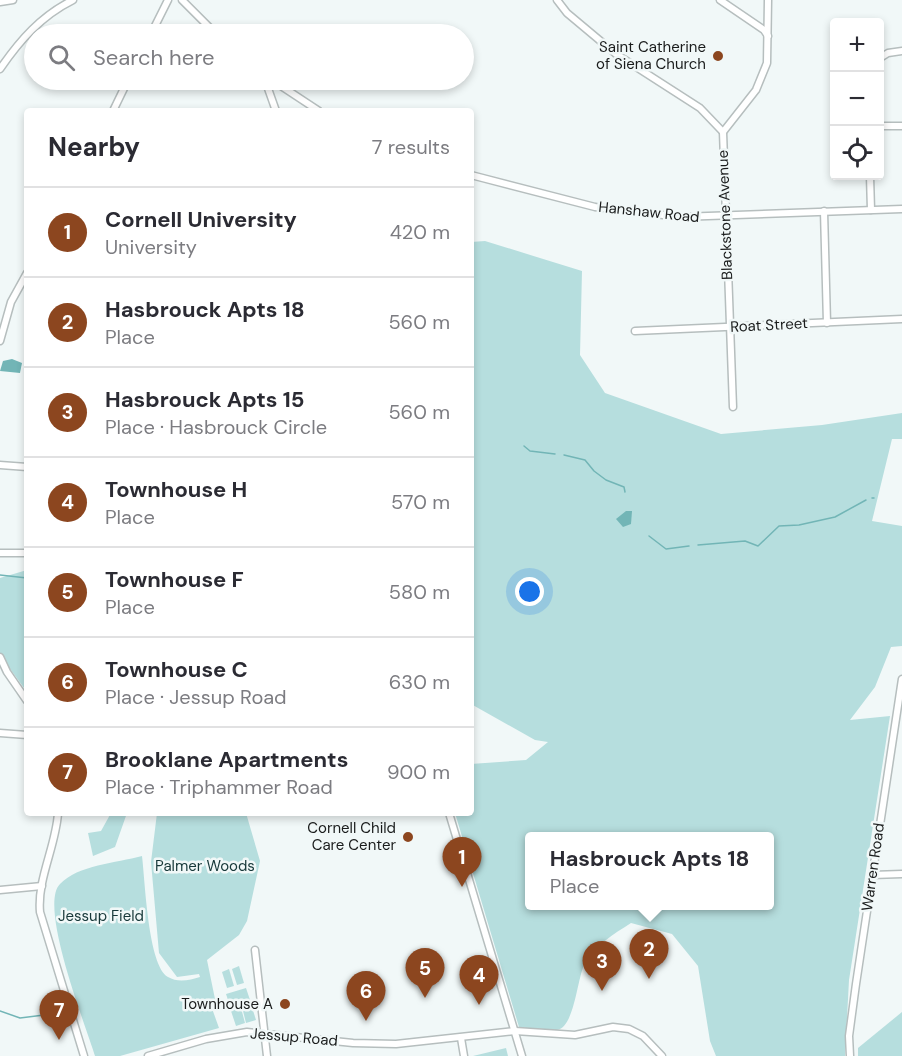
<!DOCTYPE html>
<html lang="en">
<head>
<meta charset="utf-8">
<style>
	body { margin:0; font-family:"DM Sans",sans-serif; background:#f2f2f3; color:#2b2b33 }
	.controls { position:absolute; right:18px; top:18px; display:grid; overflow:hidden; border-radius:6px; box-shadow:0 3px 9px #0003 }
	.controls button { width:54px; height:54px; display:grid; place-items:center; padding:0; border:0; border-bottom:2px solid #e1e1e2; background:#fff; color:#2b2b33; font:30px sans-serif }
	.you { position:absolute; left:530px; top:592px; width:21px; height:21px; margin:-15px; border:4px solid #fff; border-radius:50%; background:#1a73e8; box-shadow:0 0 0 9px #1a73e833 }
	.badge { display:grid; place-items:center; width:39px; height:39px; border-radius:50%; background:#8c461f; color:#fff; font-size:20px; font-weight:700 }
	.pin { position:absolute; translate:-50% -50px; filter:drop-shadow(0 2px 3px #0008) }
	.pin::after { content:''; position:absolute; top:32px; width:21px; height:18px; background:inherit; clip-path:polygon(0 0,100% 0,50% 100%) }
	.popup { position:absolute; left:525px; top:832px; width:249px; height:78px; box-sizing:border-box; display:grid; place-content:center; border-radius:6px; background:#fff; filter:drop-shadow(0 2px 4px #0005); font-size:20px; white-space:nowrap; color:#7c7c81 }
	.popup b { font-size:22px; color:#2b2b33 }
	.popup::after { content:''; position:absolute; left:50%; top:100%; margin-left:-12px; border:12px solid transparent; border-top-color:#fff }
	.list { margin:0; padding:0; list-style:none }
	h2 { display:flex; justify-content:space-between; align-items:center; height:78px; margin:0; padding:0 24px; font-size:26px }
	h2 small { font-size:20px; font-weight:400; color:#7c7c81 }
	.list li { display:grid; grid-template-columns:39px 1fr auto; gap:18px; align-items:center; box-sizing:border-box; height:90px; padding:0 24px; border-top:2px solid #e1e1e2 }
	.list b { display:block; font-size:22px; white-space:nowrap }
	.list p { margin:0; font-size:20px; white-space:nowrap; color:#7c7c81 }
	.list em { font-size:20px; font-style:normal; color:#7c7c81 }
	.icon { flex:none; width:33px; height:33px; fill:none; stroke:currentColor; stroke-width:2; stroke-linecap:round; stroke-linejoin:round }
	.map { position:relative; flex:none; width:902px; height:1056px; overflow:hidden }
	.search { position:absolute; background:#fff; box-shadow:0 3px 9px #0003; left:24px; top:24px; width:450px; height:66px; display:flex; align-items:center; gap:15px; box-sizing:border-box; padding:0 21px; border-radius:33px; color:#7c7c81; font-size:22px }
	.panel { position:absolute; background:#fff; box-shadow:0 3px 9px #0003; left:24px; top:108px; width:450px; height:708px; border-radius:6px }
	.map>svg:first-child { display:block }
	.green { fill:#b6dede; fill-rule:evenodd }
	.water { fill:#72b5b6 }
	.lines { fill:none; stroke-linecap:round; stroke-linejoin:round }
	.stream { stroke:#72b5b6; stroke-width:1.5 }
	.minor-casing { stroke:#b6bebe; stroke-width:9 }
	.minor { stroke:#fff; stroke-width:6 }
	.poi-dot { fill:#8c461f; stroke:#f1f8f8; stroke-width:2 }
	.labels { text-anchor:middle; stroke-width:5; stroke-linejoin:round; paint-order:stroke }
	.poi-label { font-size:15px; fill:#1a1c1c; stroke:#f1f8f8; text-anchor:end }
	.street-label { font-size:15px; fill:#1a1c1c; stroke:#f1f8f8 }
	.park-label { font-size:15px; fill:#173839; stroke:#f1f8f8 }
</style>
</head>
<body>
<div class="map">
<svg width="902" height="1056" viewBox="0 0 902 1056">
	<rect width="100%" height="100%" fill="#f1f8f8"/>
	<g class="green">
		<path d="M 485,241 L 582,271 L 580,355 L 605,393 L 721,434 L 822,425 L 902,413 L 902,439 L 892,439 L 872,521 L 902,526 L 902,646 L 891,647 L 875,687 L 850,720 L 890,716 L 849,980 L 845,1056 L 716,1056 L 710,1041 L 698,966 L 672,934 L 631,923 C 614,934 595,945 585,963 C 577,977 575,1027 557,1030 C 546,1032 530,1028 519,1027 L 455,813 L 471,813 L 471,764 L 526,760 L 548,742 L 535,740 L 471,704 L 471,242 ZM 529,836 L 769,836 L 769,906 L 529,906 Z"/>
		<path d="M 27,570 L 27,687 L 24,688 L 0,655 L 0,578 Z"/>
		<path d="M 111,813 L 127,813 L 115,847 L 93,856 L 88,833 L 101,831 Z"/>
		<path d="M 157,813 L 246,813 L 260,861 L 247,921 L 239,935 L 207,960 L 215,999 L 209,1000 L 219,1028 L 120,1056 L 95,1056 C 86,1026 38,906 60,884 C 78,865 116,863 142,856 C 145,880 148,966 168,977 C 178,983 190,980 200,977 L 199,974 L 177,977 L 159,953 L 151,862 Z"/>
		<path d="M 239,966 L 244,983 L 237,985 L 232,969 Z"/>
		<path d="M 229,969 L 234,986 L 227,988 L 222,972 Z"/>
		<path d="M 246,988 L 251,1003 L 231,1009 L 226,994 Z"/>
		<path d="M 251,1004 L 256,1020 L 246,1023 L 242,1007 Z"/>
		<path d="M 241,1008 L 245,1023 L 236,1026 L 231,1011 Z"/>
		<path d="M 902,1012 L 902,1056 L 858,1056 L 858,1048 Z"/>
		<path d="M 506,1048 L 508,1056 L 473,1056 Z"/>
	</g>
	<g class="water">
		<path d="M 12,359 L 22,363 L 20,373 L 0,371 L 3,361 Z"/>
		<path d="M 626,511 L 632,511 L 631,524 L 623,527 L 616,519 Z"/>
	</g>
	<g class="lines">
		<g class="stream">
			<path d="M 524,446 L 530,451 L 555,454"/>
			<path d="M 564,455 L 585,460 L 594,471 L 606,480 L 624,487 L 625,492"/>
			<path d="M 872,498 L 874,498"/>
			<path d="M 649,536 L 666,549 L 689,546"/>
			<path d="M 698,545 L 745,541 L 758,546 L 779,526 L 799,525 L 835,517 L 866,500"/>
			<path d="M 0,575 L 27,578"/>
			<path d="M 0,1011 L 20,1018 L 44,1015"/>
		</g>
		<g class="minor-casing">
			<g id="minor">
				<path d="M 182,0 L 216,34"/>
				<path d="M 557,0 L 567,13 L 616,54 L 700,108 L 723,132"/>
				<path d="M 720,0 L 764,30 L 768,36"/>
				<path d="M 0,2 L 13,0"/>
				<path d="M 151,34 L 168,0"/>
				<path d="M 880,58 L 888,53 L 902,51"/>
				<path d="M 0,69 C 20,40 41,16 73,0"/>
				<path d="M 265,80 L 276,111"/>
				<path d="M 272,80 L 319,111"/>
				<path d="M 113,111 L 128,80"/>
				<path d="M 880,126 L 902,126"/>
				<path d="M 471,175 L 595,207 L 680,217 L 902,209"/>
				<path d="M 870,176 L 871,210"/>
				<path d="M 824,211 L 827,323"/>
				<path d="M 635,331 L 902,319"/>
				<path d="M 0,341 L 11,302 L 27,273"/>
				<path d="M 733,407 L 723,132 L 756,90 L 767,63 L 768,0"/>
				<path d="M 0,465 L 27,467"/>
				<path d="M 0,553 L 27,553"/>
				<path d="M 0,657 L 7,672 L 27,701"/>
				<path d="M 0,733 L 27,735"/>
				<path d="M 58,813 C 56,846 37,879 40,912 L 84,1056"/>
				<path d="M 449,813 L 522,1056"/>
				<path d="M 872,875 L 902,874"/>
				<path d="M 0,890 L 42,886"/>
				<path d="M 255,950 L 267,1056"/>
				<path d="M 461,1038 L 464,1056"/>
				<path d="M 148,1056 L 206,1039 L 247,1032 L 353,1043 L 396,1044 L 515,1031 L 575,1035 L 613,1027 L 629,1029 L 643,1036 L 662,1056"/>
				<path d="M 850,1056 L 849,1036 L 856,984 L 902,679"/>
			</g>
		</g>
		<use href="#minor" class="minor"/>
	</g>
	<g class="poi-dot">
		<circle cx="718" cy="56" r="6"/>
		<circle cx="408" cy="837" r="6"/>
		<circle cx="285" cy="1004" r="6"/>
	</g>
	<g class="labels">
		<g class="poi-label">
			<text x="706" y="52">Saint Catherine<tspan x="706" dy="17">of Siena Church</tspan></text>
			<text x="396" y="833">Cornell Child<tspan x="396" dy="17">Care Center</tspan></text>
			<text x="273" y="1009">Townhouse A</text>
		</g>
		<g class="street-label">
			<text transform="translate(649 212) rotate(6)" y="5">Hanshaw Road</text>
			<text transform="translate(725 215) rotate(-92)" y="5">Blackstone Avenue</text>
			<text transform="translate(769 325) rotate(-3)" y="5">Roat Street</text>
			<text transform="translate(873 867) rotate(-82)" y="5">Warren Road</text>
			<text transform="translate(294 1037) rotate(5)" y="5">Jessup Road</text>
		</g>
		<g class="park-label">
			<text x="205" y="871">Palmer Woods</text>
			<text x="101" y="921">Jessup Field</text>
		</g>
	</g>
</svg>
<div class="controls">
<button>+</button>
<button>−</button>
<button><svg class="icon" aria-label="locate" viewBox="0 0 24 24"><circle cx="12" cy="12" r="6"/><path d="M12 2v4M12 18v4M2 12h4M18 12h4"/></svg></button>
</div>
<div class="you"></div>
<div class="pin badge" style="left:462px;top:887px">1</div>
<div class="pin badge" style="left:649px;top:979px">2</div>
<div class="popup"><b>Hasbrouck Apts 18</b>Place</div>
<div class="pin badge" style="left:602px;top:991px">3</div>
<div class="pin badge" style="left:479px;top:1005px">4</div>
<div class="pin badge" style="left:425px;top:998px">5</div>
<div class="pin badge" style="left:366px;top:1021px">6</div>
<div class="pin badge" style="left:59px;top:1040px">7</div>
<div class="search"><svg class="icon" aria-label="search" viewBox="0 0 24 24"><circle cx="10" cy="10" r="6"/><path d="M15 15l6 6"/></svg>Search here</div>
<section class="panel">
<h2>Nearby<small>7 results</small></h2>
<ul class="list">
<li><span class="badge">1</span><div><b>Cornell University</b><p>University</p></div><em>420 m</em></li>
<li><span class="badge">2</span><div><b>Hasbrouck Apts 18</b><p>Place</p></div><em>560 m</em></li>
<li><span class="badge">3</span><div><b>Hasbrouck Apts 15</b><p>Place · Hasbrouck Circle</p></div><em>560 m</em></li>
<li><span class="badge">4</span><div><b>Townhouse H</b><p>Place</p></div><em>570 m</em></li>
<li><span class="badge">5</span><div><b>Townhouse F</b><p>Place</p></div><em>580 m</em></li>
<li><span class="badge">6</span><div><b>Townhouse C</b><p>Place · Jessup Road</p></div><em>630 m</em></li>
<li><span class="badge">7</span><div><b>Brooklane Apartments</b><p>Place · Triphammer Road</p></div><em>900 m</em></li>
</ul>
</section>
</div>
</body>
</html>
